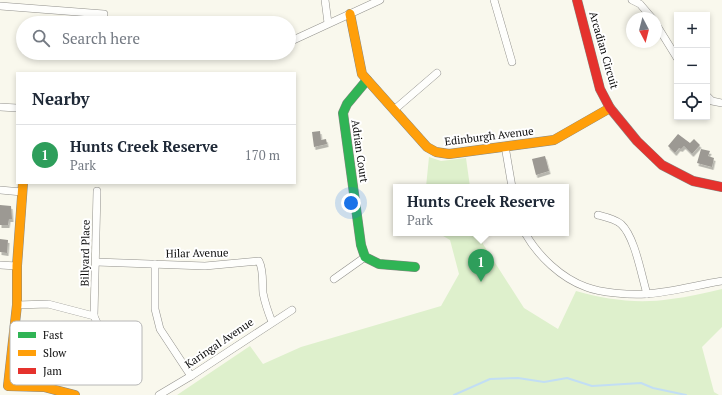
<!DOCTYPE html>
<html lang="en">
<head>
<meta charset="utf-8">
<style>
	body { margin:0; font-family:"PT Serif",serif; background:#f6f6f7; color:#1f2937 }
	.controls { position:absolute; right:12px; top:12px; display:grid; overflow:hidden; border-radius:0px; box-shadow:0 2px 6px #0003 }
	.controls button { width:36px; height:36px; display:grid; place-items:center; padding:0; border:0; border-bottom:1px solid #e0e1e3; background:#fff; color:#1f2937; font:20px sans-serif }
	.compass { position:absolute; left:626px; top:12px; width:36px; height:36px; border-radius:50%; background:#fff; box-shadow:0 2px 6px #0003; rotate:173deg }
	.you { position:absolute; left:351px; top:203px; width:14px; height:14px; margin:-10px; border:3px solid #fff; border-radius:50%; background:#1a73e8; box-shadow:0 0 0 6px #1a73e833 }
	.badge { display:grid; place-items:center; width:26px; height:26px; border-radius:50%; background:#b45309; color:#fff; font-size:13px; font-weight:700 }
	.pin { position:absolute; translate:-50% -33px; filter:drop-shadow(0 1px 2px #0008) }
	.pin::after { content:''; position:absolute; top:21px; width:14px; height:12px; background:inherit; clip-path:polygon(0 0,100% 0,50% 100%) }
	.popup { position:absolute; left:393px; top:184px; width:176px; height:52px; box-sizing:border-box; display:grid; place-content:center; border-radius:0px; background:#fff; filter:drop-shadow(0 1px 3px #0005); font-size:13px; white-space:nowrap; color:#747a83 }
	.popup b { font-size:15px; color:#1f2937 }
	.popup::after { content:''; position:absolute; left:50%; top:100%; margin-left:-8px; border:8px solid transparent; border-top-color:#fff }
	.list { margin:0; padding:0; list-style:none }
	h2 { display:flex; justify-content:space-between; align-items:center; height:52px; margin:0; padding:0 16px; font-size:17px }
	h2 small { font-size:13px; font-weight:400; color:#747a83 }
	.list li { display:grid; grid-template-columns:26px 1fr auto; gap:12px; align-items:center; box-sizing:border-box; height:60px; padding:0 16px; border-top:1px solid #e0e1e3 }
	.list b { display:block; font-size:15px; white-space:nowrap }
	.list p { margin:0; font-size:13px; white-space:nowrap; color:#747a83 }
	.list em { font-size:13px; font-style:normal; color:#747a83 }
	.icon { flex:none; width:22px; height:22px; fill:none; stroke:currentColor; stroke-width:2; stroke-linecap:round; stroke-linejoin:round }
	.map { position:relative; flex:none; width:722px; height:395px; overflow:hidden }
	.search { position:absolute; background:#fff; box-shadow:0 2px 6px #0003; left:16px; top:16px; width:280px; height:44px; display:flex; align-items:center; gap:10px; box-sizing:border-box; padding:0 14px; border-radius:22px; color:#747a83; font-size:15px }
	.panel { position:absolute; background:#fff; box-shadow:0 2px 6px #0003; left:16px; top:72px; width:280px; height:112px; border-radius:0px }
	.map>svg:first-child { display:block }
	.green { fill:#def0cc }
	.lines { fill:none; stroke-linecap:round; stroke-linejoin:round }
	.stream { stroke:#c2def4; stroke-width:2 }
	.building { fill:#9c9993; filter:url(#shadow) }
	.street-casing { stroke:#92918c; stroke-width:8 }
	.fast-casing { stroke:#888883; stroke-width:10 }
	.slow-casing { stroke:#888883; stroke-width:10 }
	.jam-casing { stroke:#888883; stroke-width:10 }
	.street { stroke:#fefefc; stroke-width:7 }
	.fast { stroke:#30b455; stroke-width:9 }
	.slow { stroke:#ff9f0a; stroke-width:9 }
	.jam { stroke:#e5322d; stroke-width:9 }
	.labels { text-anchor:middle; stroke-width:4; stroke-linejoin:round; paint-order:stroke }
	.street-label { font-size:11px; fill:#0a0a0a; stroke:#fff }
	.key { fill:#fff; stroke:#b6b6b6; stroke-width:1 }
	.key-label { font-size:11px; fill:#0a0a0a }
</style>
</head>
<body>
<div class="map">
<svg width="722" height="395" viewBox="0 0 722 395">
	<defs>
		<filter id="shadow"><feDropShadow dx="1.5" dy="3" stdDeviation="0" flood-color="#0004"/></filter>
	</defs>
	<rect width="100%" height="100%" fill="#f9f8ed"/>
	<g class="green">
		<path d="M 429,157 L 441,161 L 466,158 L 470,187 L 426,187 Z"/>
		<path d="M 438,233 L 479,233 L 483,244 L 524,308 L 558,329 L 576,291 C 607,300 639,304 671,299 C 688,297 705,293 722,289 L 722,327 L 702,347 L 714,392 L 719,395 L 177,395 L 250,346 L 263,364 L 301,347 L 441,306 L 459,274 L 450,240 Z"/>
	</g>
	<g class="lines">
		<path class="stream" d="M 454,395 L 490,379 L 518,378 L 544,382 L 567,378 L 592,386 L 641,383 L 653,388 L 686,395"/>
	</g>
	<g class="building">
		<path d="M 320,131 L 321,140 L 326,139 L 327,144 L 314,147 L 312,132 Z"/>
		<path d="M 678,134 L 690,143 L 694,139 L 700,145 L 692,154 L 684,146 L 681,149 L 679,148 L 675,153 L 668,146 Z"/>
		<path d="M 701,149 L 710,151 L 708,156 L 714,158 L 712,167 L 697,163 Z"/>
		<path d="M 545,156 L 549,171 L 536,175 L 532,159 Z"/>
		<path d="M 0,205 L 11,206 L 12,219 L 9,219 L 8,225 L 0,225 Z"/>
		<path d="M 0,239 L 8,240 L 7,253 L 0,252 Z"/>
	</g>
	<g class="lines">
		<g class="street-casing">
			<g id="street">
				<path d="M 325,0 L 328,23"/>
				<path d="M 494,0 L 512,62"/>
				<path d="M 632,0 L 640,4 L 652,18"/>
				<path d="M 0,6 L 104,14"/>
				<path d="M 656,24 L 677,58"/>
				<path d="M 289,42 L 380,0"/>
				<path d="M 707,96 L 712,101 L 722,103"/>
				<path d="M 0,107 L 17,108"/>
				<path d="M 394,110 L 437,73"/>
				<path d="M 505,146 L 512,187"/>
				<path d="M 0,190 L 22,192"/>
				<path d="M 97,191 L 94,316 L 98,325"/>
				<path d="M 598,215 C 606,217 615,219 621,224 C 635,237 641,274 647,294"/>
				<path d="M 525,233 C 538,256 561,278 586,287 C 601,293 630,295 646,294 C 672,292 697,285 722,281"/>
				<path d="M 96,262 L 205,266 L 259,261 C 264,271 262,283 263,293 C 265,303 268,312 272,322"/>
				<path d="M 155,264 L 155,309 L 160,329 L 191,376"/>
				<path d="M 0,265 L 17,266"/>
				<path d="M 334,279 L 365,257"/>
				<path d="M 17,305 L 48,304 L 94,316"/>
				<path d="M 159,395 L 191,376 L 292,310"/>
			</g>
		</g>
		<g class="fast-casing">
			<path id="fast" d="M 367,80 L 347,104 L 343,113 L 361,245 L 365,257 L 379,264 L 415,267"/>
		</g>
		<g class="slow-casing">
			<g id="slow">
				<path d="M 350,14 L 362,74 L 427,147 L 436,152 L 449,154 L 554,140 L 610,108"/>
				<path d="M 23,183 L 17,266 L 17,305 L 8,386 L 44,387 L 75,395"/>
			</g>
		</g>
		<g class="jam-casing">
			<path id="jam" d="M 577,0 L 600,89 L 610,108 L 637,141 L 662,165 L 693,181 L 722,187"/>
		</g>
		<use href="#street" class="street"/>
		<use href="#fast" class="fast"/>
		<use href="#slow" class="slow"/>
		<use href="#jam" class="jam"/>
	</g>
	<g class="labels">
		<g class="street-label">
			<text transform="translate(604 50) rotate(74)" y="4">Arcadian Circuit</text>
			<text transform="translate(489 136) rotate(-7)" y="4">Edinburgh Avenue</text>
			<text transform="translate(360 151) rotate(82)" y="4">Adrian Court</text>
			<text transform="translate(85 253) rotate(-89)" y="4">Billyard Place</text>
			<text transform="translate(197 253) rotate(-1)" y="4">Hilar Avenue</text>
			<text transform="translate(219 343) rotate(-34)" y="4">Karingal Avenue</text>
		</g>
	</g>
	<rect x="10" y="321" width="132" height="64" rx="6" class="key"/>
	<rect x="18" y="332" width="18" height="6" fill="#30b455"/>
	<rect x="18" y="350" width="18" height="6" fill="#ff9f0a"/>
	<rect x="18" y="368" width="18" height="6" fill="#e5322d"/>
	<g class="key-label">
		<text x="43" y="339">Fast</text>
		<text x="43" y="357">Slow</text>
		<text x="43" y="375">Jam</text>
	</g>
</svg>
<div class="controls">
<button>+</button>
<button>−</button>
<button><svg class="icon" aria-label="locate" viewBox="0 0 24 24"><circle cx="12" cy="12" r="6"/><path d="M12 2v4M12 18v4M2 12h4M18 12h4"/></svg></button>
</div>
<svg class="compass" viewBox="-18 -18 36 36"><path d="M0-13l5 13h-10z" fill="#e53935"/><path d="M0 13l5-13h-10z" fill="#747a83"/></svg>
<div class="you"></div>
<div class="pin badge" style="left:481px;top:282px;background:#2e9e5b">1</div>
<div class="popup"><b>Hunts Creek Reserve</b>Park</div>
<div class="search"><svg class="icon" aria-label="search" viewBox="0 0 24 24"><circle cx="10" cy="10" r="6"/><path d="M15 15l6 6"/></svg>Search here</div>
<section class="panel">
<h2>Nearby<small></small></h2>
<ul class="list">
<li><span class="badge" style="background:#2e9e5b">1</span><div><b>Hunts Creek Reserve</b><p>Park</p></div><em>170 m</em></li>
</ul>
</section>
</div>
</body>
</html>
